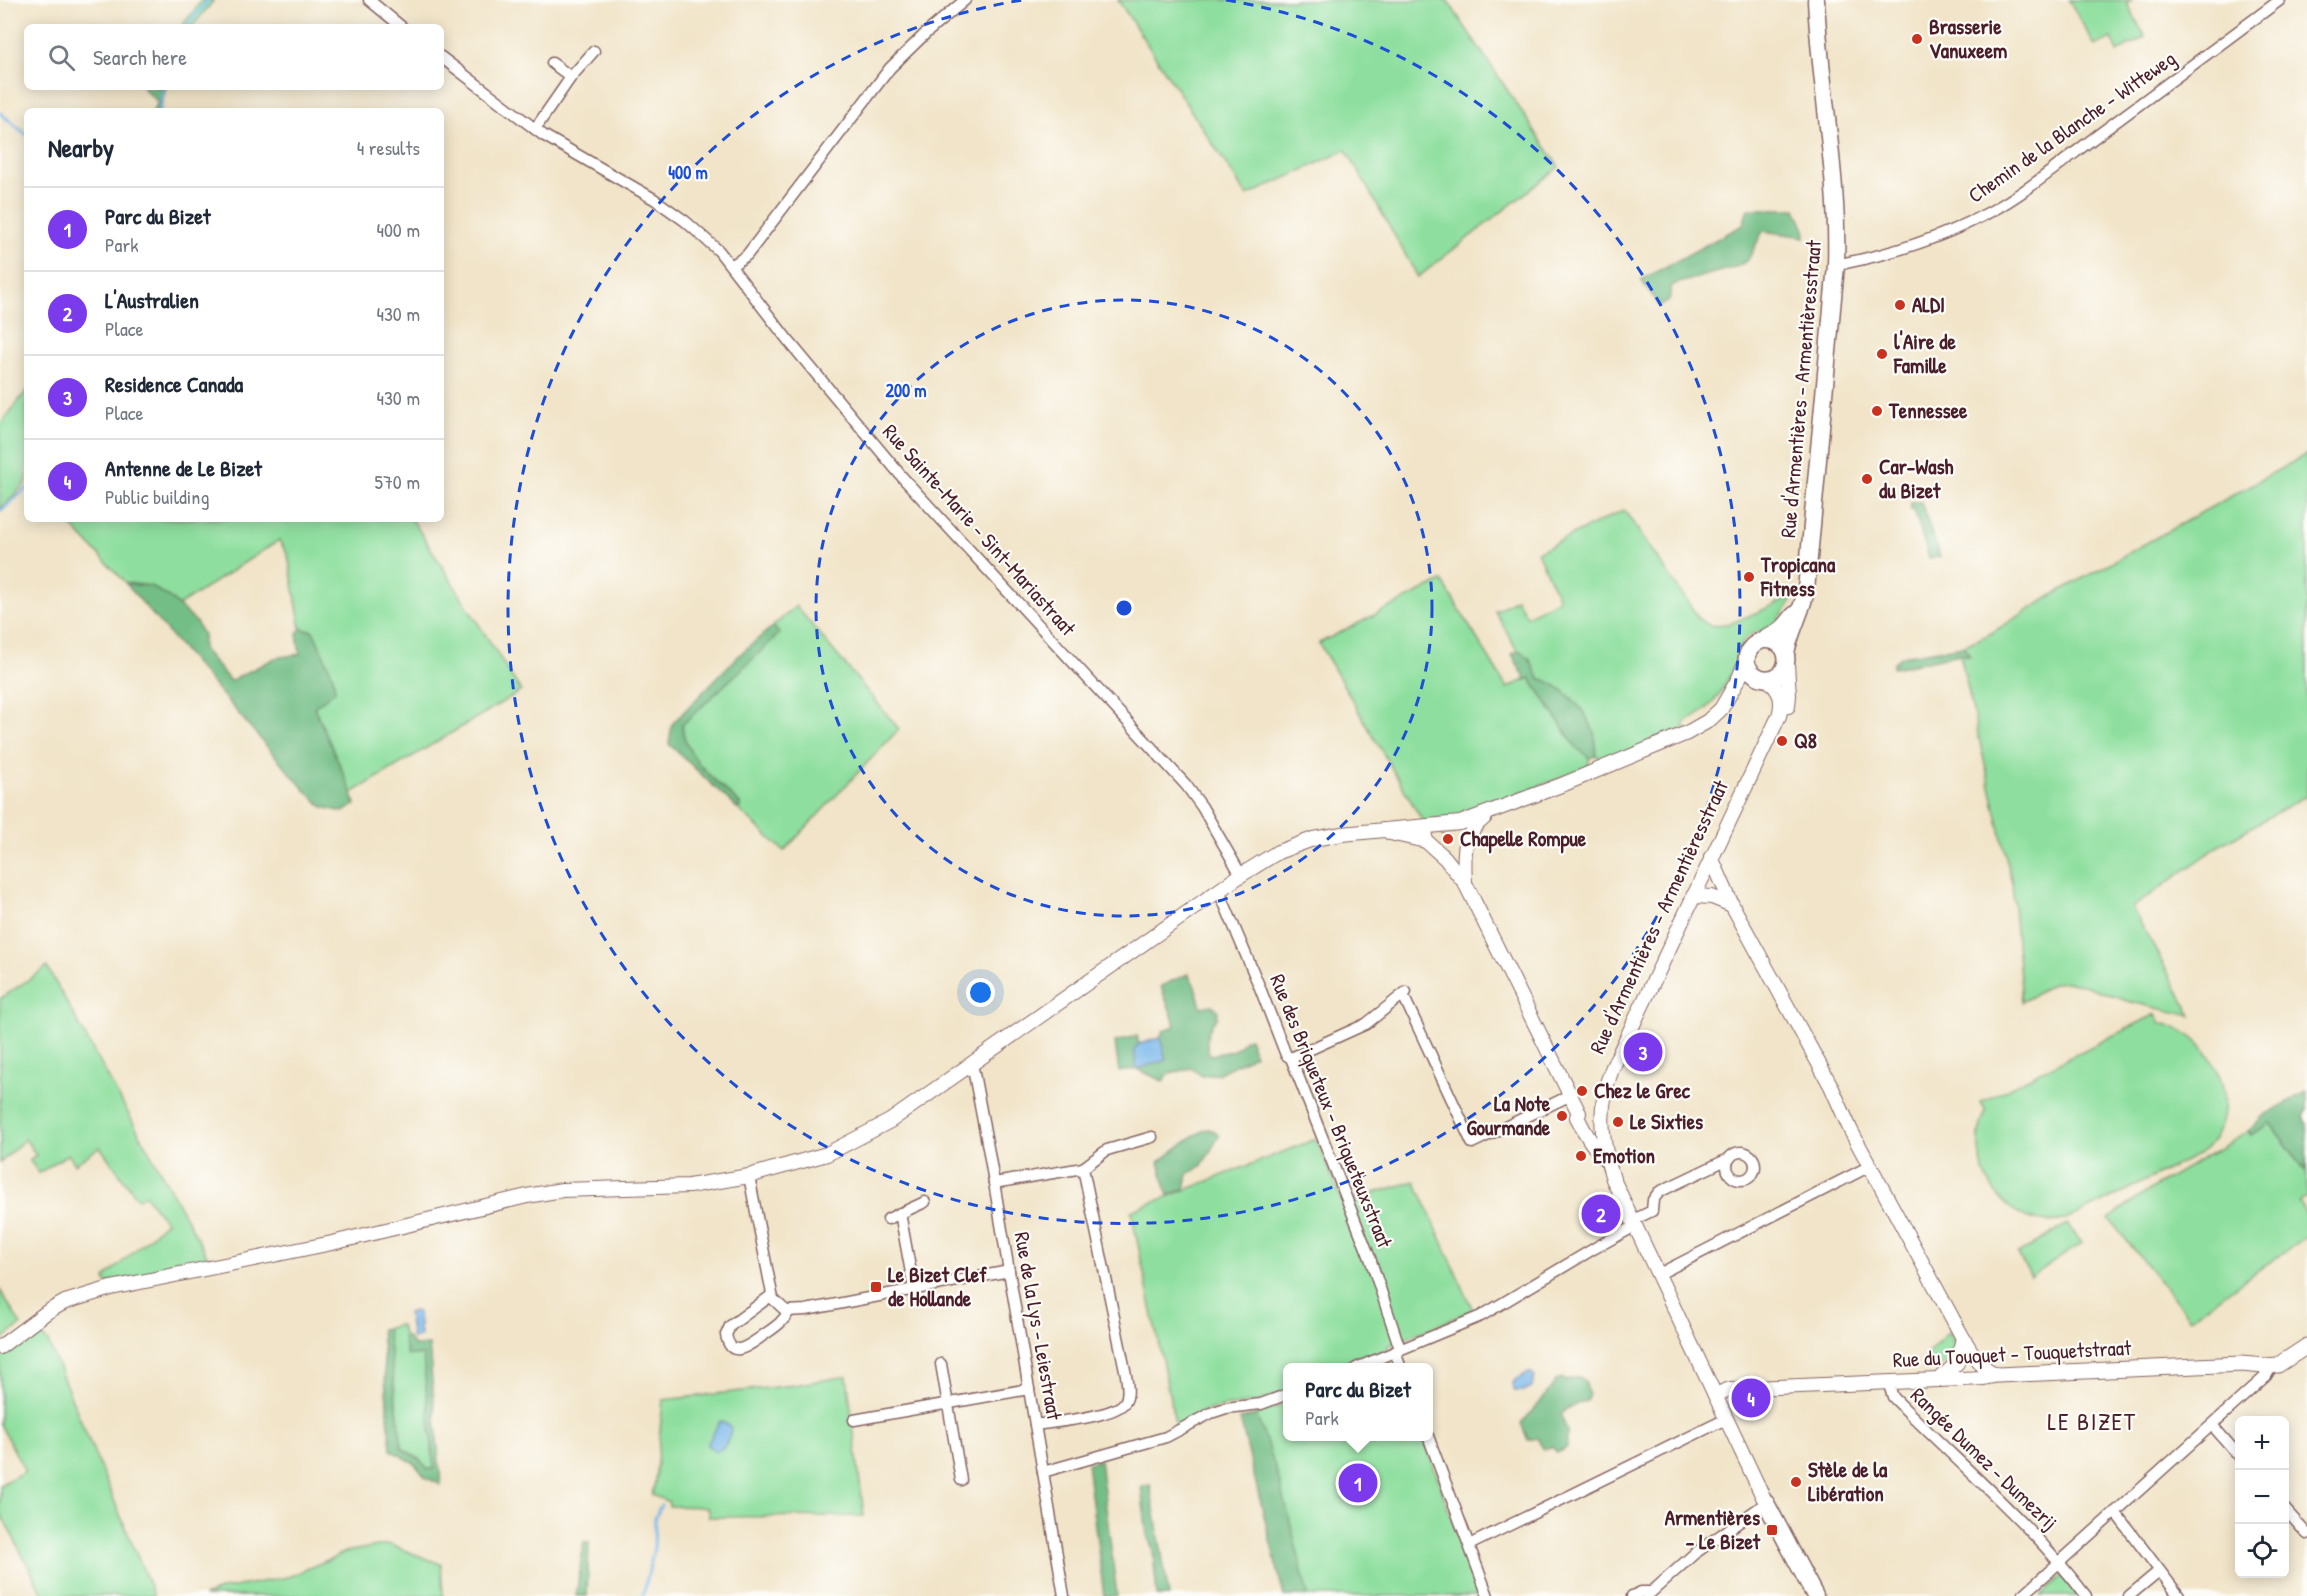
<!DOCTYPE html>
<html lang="en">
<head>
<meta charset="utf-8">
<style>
	body { margin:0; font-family:"Patrick Hand",sans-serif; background:#f6f6f7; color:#1f2937 }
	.controls { position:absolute; right:18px; bottom:18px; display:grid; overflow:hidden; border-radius:9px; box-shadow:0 3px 15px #0003 }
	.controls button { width:54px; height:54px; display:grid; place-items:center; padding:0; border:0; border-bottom:2px solid #e0e1e3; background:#fff; color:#1f2937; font:30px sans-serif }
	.you { position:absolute; left:981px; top:993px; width:21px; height:21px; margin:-15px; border:4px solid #fff; border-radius:50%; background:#1a73e8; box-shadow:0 0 0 9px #1a73e833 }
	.badge { display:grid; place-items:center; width:39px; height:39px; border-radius:50%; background:#7c3aed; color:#fff; font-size:20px; font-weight:700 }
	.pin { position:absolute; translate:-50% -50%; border:3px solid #fff; box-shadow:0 2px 6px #0006 }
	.popup { position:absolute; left:1283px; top:1363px; width:150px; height:78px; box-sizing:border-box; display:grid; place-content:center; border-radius:9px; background:#fff; filter:drop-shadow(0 2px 4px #0005); font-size:20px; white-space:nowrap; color:#747a83 }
	.popup b { font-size:22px; color:#1f2937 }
	.popup::after { content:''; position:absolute; left:50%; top:100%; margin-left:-12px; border:12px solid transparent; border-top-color:#fff }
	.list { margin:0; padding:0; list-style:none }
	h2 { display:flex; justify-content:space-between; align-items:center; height:78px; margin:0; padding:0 24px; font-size:26px }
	h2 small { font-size:20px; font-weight:400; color:#747a83 }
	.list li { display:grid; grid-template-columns:39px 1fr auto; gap:18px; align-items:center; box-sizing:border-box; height:84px; padding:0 24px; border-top:2px solid #e0e1e3 }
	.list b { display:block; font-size:22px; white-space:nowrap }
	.list p { margin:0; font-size:20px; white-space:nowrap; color:#747a83 }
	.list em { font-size:20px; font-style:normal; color:#747a83 }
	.icon { flex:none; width:33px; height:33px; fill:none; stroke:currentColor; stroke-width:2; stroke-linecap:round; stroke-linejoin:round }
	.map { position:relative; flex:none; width:2307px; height:1596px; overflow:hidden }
	.search { position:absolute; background:#fff; box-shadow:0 3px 15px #0003; left:24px; top:24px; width:420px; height:66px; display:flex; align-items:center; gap:15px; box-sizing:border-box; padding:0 21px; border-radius:9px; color:#747a83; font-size:22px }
	.panel { position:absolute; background:#fff; box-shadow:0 3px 15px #0003; left:24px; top:108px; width:420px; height:414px; border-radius:9px }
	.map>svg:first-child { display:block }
	.green { fill:#8edf9f; stroke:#6c7f65; stroke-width:1.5 }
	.forest { fill:#72be86; stroke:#5e6e58; stroke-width:1.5 }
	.water { fill:#77b7eb; stroke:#606b8b; stroke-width:1.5 }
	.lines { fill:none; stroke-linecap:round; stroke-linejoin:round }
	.stream { stroke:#77b7eb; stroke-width:3 }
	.minor-casing { stroke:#846462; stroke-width:13 }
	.tertiary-casing { stroke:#846462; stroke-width:16 }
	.secondary-casing { stroke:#846462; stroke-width:17 }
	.primary-casing { stroke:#846462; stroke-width:19 }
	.minor { stroke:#fff; stroke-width:10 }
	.tertiary { stroke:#fff; stroke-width:14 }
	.secondary { stroke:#fff; stroke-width:15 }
	.primary { stroke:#fff; stroke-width:16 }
	.ring { fill:none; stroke:#1d4ed8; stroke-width:3; stroke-dasharray:10 8 }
	.poi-dot { fill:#c8321e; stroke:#fdfcf7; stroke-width:2 }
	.labels { text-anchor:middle; stroke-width:4.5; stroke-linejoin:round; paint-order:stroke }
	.poi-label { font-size:21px; font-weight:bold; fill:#4a1f2b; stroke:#fdfcf7; text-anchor:start }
	.street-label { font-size:21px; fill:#4a1f2b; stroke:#fdfcf7 }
	.quarter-label { font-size:24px; letter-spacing:1.5px; fill:#4a1f2b; stroke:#fdfcf7 }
	.centre { fill:#1d4ed8; stroke:#fdfcf7; stroke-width:3 }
	.ring-label { font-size:18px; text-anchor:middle; font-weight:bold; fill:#1d4ed8; stroke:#fdfcf7; stroke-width:4.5; stroke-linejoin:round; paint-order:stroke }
</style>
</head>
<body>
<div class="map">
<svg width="2307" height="1596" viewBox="0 0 2307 1596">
	<rect width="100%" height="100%" fill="#fdfcf7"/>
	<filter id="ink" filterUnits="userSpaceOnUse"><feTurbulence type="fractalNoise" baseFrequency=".0167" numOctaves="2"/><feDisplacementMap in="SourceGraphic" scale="12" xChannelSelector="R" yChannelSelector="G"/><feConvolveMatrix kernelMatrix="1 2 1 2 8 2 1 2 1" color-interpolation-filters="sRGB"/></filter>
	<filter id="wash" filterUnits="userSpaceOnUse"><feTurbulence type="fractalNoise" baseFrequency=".008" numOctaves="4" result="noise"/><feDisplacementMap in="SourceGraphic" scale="24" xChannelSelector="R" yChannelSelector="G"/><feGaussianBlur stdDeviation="1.35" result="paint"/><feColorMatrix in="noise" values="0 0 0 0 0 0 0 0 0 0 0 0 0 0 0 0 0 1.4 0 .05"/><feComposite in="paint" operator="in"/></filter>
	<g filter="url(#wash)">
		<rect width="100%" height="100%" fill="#f1e4c8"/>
		<g class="green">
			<path d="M 202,0 L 214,0 L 192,27 L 181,27 Z"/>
			<path d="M 1118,0 L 1447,0 L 1559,167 L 1418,277 L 1346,150 L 1247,196 Z"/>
			<path d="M 2069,0 L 2132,0 L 2127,3 L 2145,37 L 2118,52 L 2112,38 L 2095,46 Z"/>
			<path d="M 27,390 L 27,482 L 0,510 L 0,425 Z"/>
			<path d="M 2307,454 L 2307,795 L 2222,844 L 2132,908 L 2192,1016 L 2127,1001 L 2081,984 L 2067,982 L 2054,983 L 2022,1002 L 2012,883 L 1960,654 L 1967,656 L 1967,650 L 1963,646 L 1988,635 L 2058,592 Z"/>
			<path d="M 1624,510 L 1700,620 L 1711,626 L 1732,623 L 1795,596 C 1787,607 1780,621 1767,628 C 1760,632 1752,632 1746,638 C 1740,645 1740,650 1737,659 C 1727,686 1713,711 1685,722 L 1685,729 L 1605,762 L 1597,756 C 1594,748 1596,741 1594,733 C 1587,711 1561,684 1539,678 L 1529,658 L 1522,652 L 1518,652 L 1495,611 L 1516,599 L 1527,616 L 1559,599 L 1537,552 Z"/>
			<path d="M 65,519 L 412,519 L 521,691 L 352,793 L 314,707 L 335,691 L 313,631 L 301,629 L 288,555 L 279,540 L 178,606 L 151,586 L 126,583 Z"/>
			<path d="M 1442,581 L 1507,688 L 1530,678 L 1576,747 L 1590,758 L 1588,767 L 1463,816 L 1423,822 L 1319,643 Z"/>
			<path d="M 796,606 L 899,729 L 784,851 L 738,809 L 741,805 C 718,782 684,759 682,725 L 779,634 L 773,626 Z"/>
			<path d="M 47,967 L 211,1263 L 106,1283 L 105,1278 L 166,1222 L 145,1195 L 138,1199 L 100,1147 L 75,1164 L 68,1154 L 39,1173 L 29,1160 L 36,1155 L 25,1139 L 0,1163 L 0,999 Z"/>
			<path d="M 2156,1014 L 2161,1023 C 2218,1035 2250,1116 2199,1154 L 2068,1219 C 2008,1237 1960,1164 1986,1111 L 1981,1102 Z"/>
			<path d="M 2270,1123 L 2307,1173 L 2307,1196 L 2298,1202 L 2307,1215 L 2307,1236 L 2190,1318 L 2109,1219 L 2157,1185 L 2248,1132 L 2251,1136 Z"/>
			<path d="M 1316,1139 L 1343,1202 L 1415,1181 L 1473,1310 L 1388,1346 L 1388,1351 L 1346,1367 L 1288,1368 L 1287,1390 C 1279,1394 1270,1398 1261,1401 C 1225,1410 1209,1402 1176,1427 L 1131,1211 Z"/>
			<path d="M 2067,1224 L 2082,1243 L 2031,1277 L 2018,1254 Z"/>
			<path d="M 0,1290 L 21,1325 L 0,1341 Z"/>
			<path d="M 401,1325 L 407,1355 L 423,1354 L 434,1469 L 428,1469 L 419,1459 L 402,1448 L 387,1328 Z"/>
			<path d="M 36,1330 L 48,1342 L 154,1596 L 44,1596 L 0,1512 L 0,1485 L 25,1471 L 0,1424 L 0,1359 Z"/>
			<path d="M 1949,1331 C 1962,1355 1948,1368 1925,1370 L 1929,1352 Z"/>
			<path d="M 847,1376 L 864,1516 L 709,1517 L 707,1507 L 669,1506 L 669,1502 L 652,1495 L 655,1482 L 663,1400 L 794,1385 Z"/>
			<path d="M 1287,1403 L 1288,1436 L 1424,1437 L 1462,1550 L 1480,1596 L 1308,1596 L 1256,1415 Z"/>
			<path d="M 388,1544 L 441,1564 L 443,1596 L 203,1596 L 223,1589 L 288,1577 L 346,1552 Z"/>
			<path d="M 2062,1575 L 2078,1596 L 2041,1596 Z"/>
		</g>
		<g class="forest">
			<path d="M 142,87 L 166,87 L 160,111 L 153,111 L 158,102 Z"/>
			<path d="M 1748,209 L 1796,209 L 1806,232 L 1805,237 L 1763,231 L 1748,260 L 1738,266 L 1672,285 L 1669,301 L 1660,306 L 1641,280 L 1743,225 Z"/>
			<path d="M 1911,502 L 1921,502 L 1940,557 L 1929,558 L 1914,510 L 1910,509 Z"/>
			<path d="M 126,584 L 151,586 L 169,597 L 196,622 L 203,635 L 203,649 L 230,681 L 275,658 L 300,654 L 297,633 L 301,629 L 313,631 L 333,676 L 335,691 L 314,707 L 352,793 L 355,805 L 343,812 L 323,807 L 304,789 Z"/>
			<path d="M 773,626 L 779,634 L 682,725 C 684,759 718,782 741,805 L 738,809 L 669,744 L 672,724 L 738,656 Z"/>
			<path d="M 1963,646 L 1970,655 L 1960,654 L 1893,668 L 1893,663 L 1902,656 Z"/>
			<path d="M 1518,652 L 1522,652 L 1529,658 L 1539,678 C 1562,684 1587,710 1594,733 C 1596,741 1594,748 1597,756 L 1590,758 L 1576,747 L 1530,678 L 1526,680 L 1512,654 Z"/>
			<path d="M 1188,974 L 1195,986 L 1201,1007 L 1212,1005 L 1218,1010 L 1217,1019 C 1207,1027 1204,1044 1210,1055 C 1224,1051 1235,1055 1244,1040 L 1249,1038 L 1255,1055 L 1217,1074 L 1202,1076 L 1191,1068 L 1167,1075 L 1163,1081 L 1137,1069 L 1119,1072 L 1115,1042 L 1137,1036 L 1139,1044 L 1134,1050 L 1165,1060 L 1160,1038 L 1164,1030 L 1175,1026 C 1172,1011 1165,1001 1161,986 Z"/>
			<path d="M 2307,1091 L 2307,1111 L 2304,1116 L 2307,1124 L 2306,1171 L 2270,1123 L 2251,1136 L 2248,1132 L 2263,1116 Z"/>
			<path d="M 1208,1129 L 1215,1131 L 1219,1136 C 1216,1141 1204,1163 1201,1166 C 1197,1169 1192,1172 1188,1174 L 1185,1189 L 1168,1196 L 1159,1162 C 1175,1151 1190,1135 1208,1129 Z"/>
			<path d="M 387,1328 L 402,1448 L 419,1459 L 428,1469 L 434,1469 L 423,1355 L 407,1355 L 403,1338 L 406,1336 L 414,1346 L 429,1345 L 441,1485 L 425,1477 L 414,1463 L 391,1450 L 381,1329 Z"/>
			<path d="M 1580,1377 L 1585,1382 L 1589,1394 L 1586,1401 L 1566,1409 L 1561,1415 L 1567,1431 L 1567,1447 L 1557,1453 L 1552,1446 L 1544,1450 L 1537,1438 L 1528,1440 L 1521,1423 L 1535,1409 L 1557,1380 L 1563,1378 L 1564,1381 Z"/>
			<path d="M 1256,1415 C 1281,1472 1293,1536 1308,1596 L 1284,1596 L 1240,1419 Z"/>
			<path d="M 1100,1460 L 1117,1596 L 1104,1596 L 1087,1463 Z"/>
			<path d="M 1150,1485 L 1169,1596 L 1157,1596 L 1153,1550 L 1147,1535 L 1141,1487 Z"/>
			<path d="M 584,1542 L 589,1543 L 587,1596 L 576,1596 Z"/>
		</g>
		<g class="water">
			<path d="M 1160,1038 L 1166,1060 L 1137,1069 L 1134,1050 L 1139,1044 Z"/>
			<path d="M 414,1311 L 418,1313 L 420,1337 L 412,1339 L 408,1313 Z"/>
			<path d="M 1527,1373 L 1532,1373 L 1535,1377 L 1532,1388 L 1525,1391 L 1515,1391 L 1512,1385 L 1515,1380 Z"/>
			<path d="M 720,1421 L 731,1427 C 731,1436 725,1450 715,1451 L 707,1445 Z"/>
		</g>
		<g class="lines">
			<g class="stream">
				<path d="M 186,27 L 208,0"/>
				<path d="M 159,111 L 164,87"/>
				<path d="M 0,113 L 27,135"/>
				<path d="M 0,512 L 27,488"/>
				<path d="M 643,1596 L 654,1548 L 655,1518 L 661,1505"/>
			</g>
		</g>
	</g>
	<g filter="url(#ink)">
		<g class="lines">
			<g class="minor-casing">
				<g id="minor">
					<path d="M 369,0 L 402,27"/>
					<path d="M 441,57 L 543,135 L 654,199 L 685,221 L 719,251 L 787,339 L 903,478 L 1186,785 L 1202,807 L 1241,875"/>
					<path d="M 571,77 L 594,51"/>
					<path d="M 535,129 L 571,77 L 552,63"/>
					<path d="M 1836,265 C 1888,255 1939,239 1986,214 C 2023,195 2061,163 2094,138 C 2156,92 2218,46 2280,0"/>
					<path d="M 731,266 L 747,255 L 890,68 L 925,34 L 965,0"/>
					<path d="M 1219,891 L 1260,988 L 1286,1055 L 1291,1058 L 1370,1258 L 1400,1349"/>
					<path d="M 1403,995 L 1472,1143 L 1569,1096"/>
					<path d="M 1291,1058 L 1366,1024 L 1406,992"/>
					<path d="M 972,1063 L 989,1153 L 1064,1596"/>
					<circle cx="1741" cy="1166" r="14"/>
					<path d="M 749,1176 L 773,1299 L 786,1311 L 806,1310 L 1009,1271"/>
					<path d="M 994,1183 L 1083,1168"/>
					<path d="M 900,1213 L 914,1289"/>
					<path d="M 888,1219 L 925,1202"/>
					<path d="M 1633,1220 L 1652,1211 L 1653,1200 L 1659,1192 L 1730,1158"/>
					<path d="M 1657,1275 L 1870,1166"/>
					<path d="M 772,1295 L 730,1326 L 726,1335 C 731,1360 748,1346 761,1337 C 772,1329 783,1323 789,1311"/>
					<path d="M 1395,1352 L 1401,1368"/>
					<path d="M 941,1364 L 961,1480"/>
					<path d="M 1356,1368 L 1481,1316 L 1595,1248 L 1635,1226"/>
					<path d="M 1888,1382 L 1893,1397 C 1958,1463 2030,1522 2086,1596"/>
					<path d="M 854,1420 L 1029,1389"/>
					<path d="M 1035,1425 C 1054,1422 1115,1417 1125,1402 C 1130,1394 1127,1384 1126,1375 L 1083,1168 L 1107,1150 L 1152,1137"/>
					<path d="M 2212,1425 L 2240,1457"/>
					<path d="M 1428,1436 L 1488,1596"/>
					<path d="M 1043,1472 L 1166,1437 L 1211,1413 L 1226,1408 L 1261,1404 L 1288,1394"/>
					<path d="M 2284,1508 L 2307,1534"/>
					<path d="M 2115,1512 L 2179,1596"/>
					<path d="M 1469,1545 L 1726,1419"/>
					<path d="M 1632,1596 L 1641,1592 L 1651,1592"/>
					<path d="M 1647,1596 L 1694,1554 L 1766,1503"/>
					<path d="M 2022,1596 L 2266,1376 L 2272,1366"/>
					<path d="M 2129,1596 L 2159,1571"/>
				</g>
			</g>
			<g class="tertiary-casing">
				<g id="tertiary">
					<path d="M 1787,664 L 1789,695 L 1788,706"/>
					<path d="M 1429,826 L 1424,832 L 1426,841 L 1445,858 L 1465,883 L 1579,1113 L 1577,1117 C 1585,1134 1593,1147 1606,1160"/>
					<path d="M 1390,833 L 1426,841"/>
					<path d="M 1711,857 L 1732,905 L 1831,1086 L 1851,1131 L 1963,1338 C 1973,1354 1980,1369 1998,1375"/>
					<path d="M 1465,883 C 1464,855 1461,836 1485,817"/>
					<path d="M 1693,896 L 1712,897 L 1732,905"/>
					<path d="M 0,1347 L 47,1312 L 65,1302 L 111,1288 L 332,1243 L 527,1196 L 562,1190 L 689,1186 L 749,1176 L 827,1154 L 890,1121 L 1241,875 L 1278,852 L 1313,839 L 1342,834 L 1460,823 L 1564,784 L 1687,733 L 1708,721 L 1721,709 L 1739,678 L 1748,656"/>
					<path d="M 1939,1380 L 1957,1363 L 1963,1338"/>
					<path d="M 1715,1395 L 1730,1389 L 1984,1378 L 1998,1375"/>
					<path d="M 1766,1503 L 1613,1179 C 1601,1142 1597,1106 1612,1069 L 1779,716 C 1784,699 1780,691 1768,679"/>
				</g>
			</g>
			<g class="secondary-casing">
				<path id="secondary" d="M 1998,1375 L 2241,1364 L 2265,1366 L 2278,1365 L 2307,1346"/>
			</g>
			<g class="primary-casing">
				<g id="primary">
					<path d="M 1764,640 C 1782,639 1792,655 1783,671 C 1766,690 1737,670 1750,649 C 1756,640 1770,638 1778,632 C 1785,628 1789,621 1794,615"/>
					<path d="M 1786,653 C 1790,631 1802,612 1806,590 L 1836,265 C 1839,177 1820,88 1816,0"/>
					<path d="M 1766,1503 L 1815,1596"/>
				</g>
			</g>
			<use href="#minor" class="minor"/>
			<use href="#tertiary" class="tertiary"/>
			<use href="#secondary" class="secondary"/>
			<use href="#primary" class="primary"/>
		</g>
	</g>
	<g class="ring">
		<circle cx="1124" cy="608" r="308"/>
		<path d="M1226 0A616 616 0 1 1 1022 0"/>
	</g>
	<g class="poi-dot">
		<circle cx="1917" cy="39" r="6"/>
		<circle cx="1900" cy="305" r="6"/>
		<circle cx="1882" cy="354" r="6"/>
		<circle cx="1877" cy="411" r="6"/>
		<circle cx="1867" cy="479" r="6"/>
		<circle cx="1749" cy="577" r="6"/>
		<circle cx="1782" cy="741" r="6"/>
		<circle cx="1448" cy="839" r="6"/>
		<circle cx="1582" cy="1091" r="6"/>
		<circle cx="1562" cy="1116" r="6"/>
		<circle cx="1618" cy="1122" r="6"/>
		<circle cx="1581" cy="1156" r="6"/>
		<rect x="870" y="1281" width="12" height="12" rx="3"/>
		<circle cx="1796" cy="1482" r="6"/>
		<rect x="1766" y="1524" width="12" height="12" rx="3"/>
	</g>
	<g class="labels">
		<g class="poi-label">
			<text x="1929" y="34">Brasserie<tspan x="1929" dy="24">Vanuxeem</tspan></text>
			<text x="1912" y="312">ALDI</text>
			<text x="1894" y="349">l'Aire de<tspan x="1894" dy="24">Famille</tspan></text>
			<text x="1889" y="418">Tennessee</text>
			<text x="1879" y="474">Car-Wash<tspan x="1879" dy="24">du Bizet</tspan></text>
			<text x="1761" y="572">Tropicana<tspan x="1761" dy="24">Fitness</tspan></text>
			<text x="1794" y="748">Q8</text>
			<text x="1460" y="846">Chapelle Rompue</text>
			<text x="1594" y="1098">Chez le Grec</text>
			<text x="1550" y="1111" text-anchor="end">La Note<tspan x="1550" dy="24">Gourmande</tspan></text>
			<text x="1630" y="1129">Le Sixties</text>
			<text x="1593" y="1163">Emotion</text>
			<text x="888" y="1282">Le Bizet Clef<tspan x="888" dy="24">de Hollande</tspan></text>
			<text x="1808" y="1477">Stèle de la<tspan x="1808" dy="24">Libération</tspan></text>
			<text x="1760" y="1525" text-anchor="end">Armentières<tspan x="1760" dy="24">– Le Bizet</tspan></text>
		</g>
		<g class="street-label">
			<text transform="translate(2072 127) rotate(-35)" y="7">Chemin de la Blanche - Witteweg</text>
			<text transform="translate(1801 389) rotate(-85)" y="7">Rue d'Armentières - Armentièresstraat</text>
			<text transform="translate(979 530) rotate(48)" y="7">Rue Sainte-Marie - Sint-Mariastraat</text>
			<text transform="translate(1659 917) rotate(-65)" y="7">Rue d'Armentières - Armentièresstraat</text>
			<text transform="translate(1331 1111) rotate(68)" y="7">Rue des Briqueteux - Briqueteuxstraat</text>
			<text transform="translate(1038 1326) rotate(80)" y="7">Rue de la Lys - Leiestraat</text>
			<text transform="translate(2012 1354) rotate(-3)" y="7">Rue du Touquet - Touquetstraat</text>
			<text transform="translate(1984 1459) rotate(44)" y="7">Rangée Dumez - Dumezrij</text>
		</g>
		<g class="quarter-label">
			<text x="2092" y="1430">LE BIZET</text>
		</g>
	</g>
	<circle cx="1124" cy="608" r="9" class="centre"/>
	<g class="ring-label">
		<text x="688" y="179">400 m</text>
		<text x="906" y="397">200 m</text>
	</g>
</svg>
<div class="controls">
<button>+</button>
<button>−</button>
<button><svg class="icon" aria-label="locate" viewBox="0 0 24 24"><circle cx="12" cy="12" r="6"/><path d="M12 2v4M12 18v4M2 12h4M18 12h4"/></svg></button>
</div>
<div class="you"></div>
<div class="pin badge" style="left:1358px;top:1483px">1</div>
<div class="popup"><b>Parc du Bizet</b>Park</div>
<div class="pin badge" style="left:1601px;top:1214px">2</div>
<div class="pin badge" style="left:1643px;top:1052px">3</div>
<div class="pin badge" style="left:1751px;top:1398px">4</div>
<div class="search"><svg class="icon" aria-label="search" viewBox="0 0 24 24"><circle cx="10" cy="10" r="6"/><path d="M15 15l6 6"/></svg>Search here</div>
<section class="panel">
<h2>Nearby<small>4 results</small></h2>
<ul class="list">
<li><span class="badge">1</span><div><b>Parc du Bizet</b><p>Park</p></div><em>400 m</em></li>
<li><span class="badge">2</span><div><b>L'Australien</b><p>Place</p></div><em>430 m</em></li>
<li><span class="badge">3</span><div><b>Residence Canada</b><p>Place</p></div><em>430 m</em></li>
<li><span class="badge">4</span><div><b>Antenne de Le Bizet</b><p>Public building</p></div><em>570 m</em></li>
</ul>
</section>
</div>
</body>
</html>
